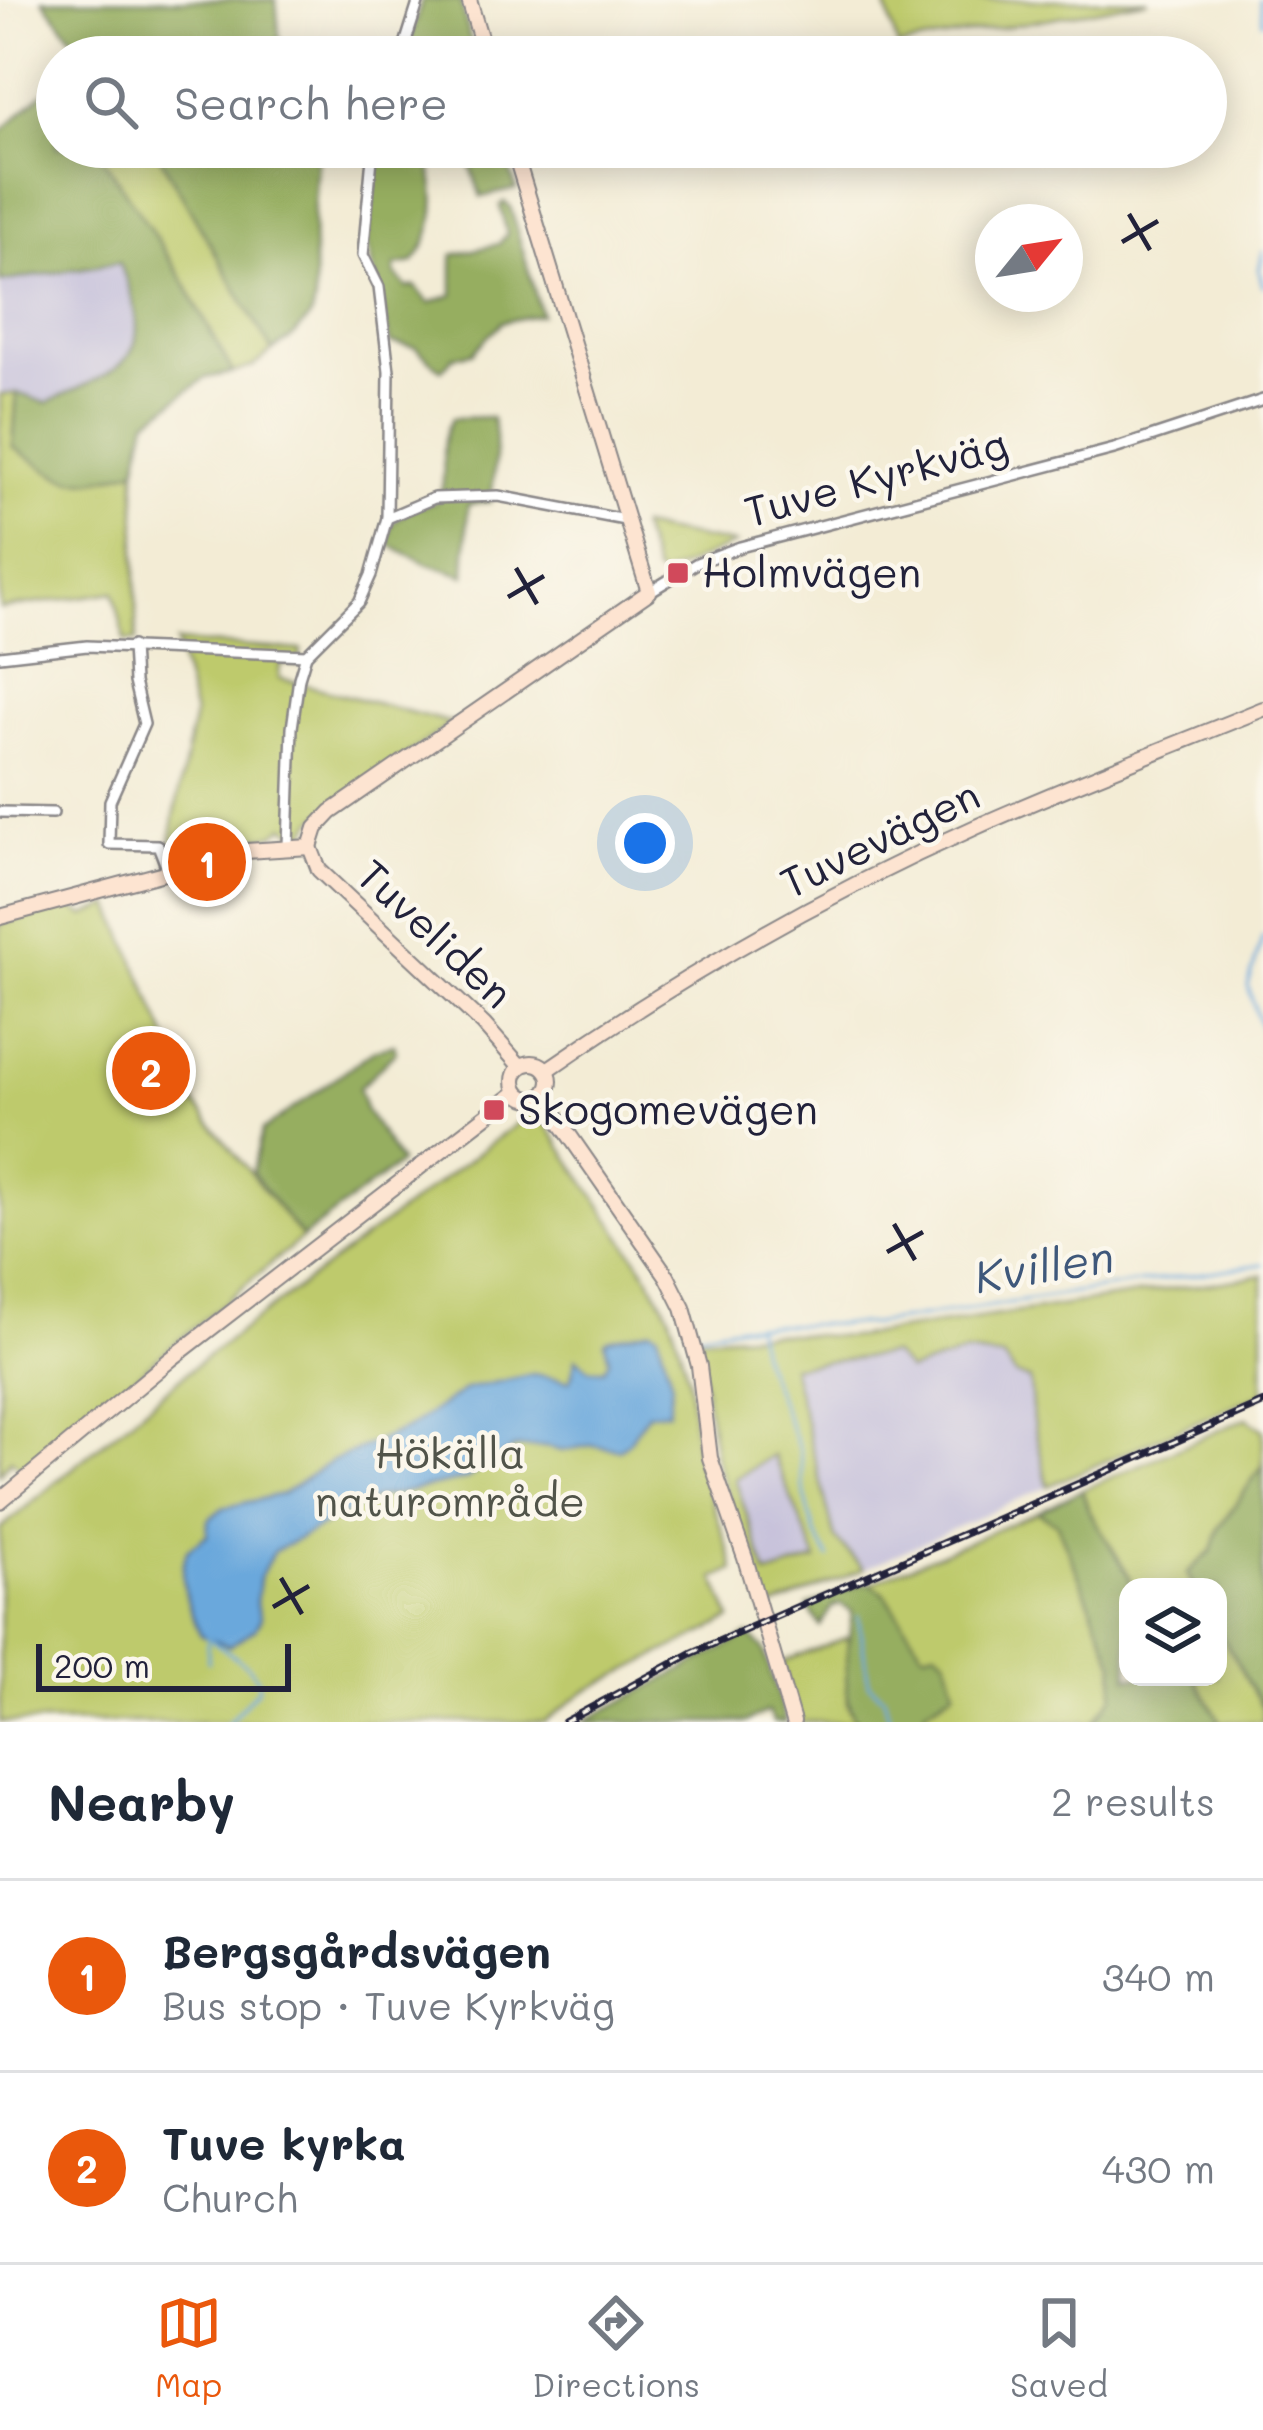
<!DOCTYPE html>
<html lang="en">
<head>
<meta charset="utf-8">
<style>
	body { margin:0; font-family:Mali,sans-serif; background:#f2f2f3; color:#1f2937 }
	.controls { position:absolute; right:36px; bottom:36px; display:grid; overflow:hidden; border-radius:24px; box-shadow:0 6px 30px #0003 }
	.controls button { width:108px; height:108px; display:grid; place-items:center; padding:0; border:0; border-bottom:3px solid #e0e1e3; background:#fff; color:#1f2937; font:60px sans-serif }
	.compass { position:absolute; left:975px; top:204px; width:108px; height:108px; border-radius:50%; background:#fff; box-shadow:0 6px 30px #0003; rotate:60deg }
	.scale { position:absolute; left:36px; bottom:30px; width:255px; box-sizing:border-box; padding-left:12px; border:6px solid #22223b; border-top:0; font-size:33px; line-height:42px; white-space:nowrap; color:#22223b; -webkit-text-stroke:9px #fbf7ec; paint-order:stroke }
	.you { position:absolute; left:645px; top:843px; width:42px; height:42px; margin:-30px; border:9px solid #fff; border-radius:50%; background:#1a73e8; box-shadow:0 0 0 18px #1a73e833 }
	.badge { display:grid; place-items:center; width:78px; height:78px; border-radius:50%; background:#ea580c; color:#fff; font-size:39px; font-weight:700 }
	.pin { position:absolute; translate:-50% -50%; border:6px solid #fff; box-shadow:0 3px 12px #0006 }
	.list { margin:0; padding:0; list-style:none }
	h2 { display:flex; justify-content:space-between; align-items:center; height:156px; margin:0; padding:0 48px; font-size:51px }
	h2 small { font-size:39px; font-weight:400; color:#747a83 }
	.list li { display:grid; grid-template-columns:78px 1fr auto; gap:36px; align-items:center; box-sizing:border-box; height:192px; padding:0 48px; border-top:3px solid #e0e1e3 }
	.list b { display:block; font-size:45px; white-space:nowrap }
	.list p { margin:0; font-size:39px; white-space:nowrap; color:#747a83 }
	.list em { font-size:39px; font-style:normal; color:#747a83 }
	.icon { flex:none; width:66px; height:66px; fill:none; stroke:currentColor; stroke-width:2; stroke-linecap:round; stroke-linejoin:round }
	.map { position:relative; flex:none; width:1263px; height:1722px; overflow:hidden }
	.search { position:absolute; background:#fff; box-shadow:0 6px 30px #0003; left:36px; right:36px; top:36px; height:132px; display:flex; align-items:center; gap:30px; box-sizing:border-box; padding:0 42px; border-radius:66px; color:#747a83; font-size:45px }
	.sheet { height:540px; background:#fff }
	nav { display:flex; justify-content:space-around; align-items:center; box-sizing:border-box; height:168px; border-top:3px solid #e0e1e3; background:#fff; font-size:33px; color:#747a83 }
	nav a { display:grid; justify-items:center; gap:6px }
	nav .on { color:#ea580c }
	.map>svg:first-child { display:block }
	.industrial { fill:#c5c0da }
	.green { fill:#beca6c; stroke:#707654; stroke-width:3; fill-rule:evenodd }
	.forest { fill:#96ae60; stroke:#5c684e; stroke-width:3 }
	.water { fill:#6aa8dc; stroke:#46658c; stroke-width:3 }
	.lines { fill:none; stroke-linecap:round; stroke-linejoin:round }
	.stream { stroke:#6aa8dc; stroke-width:3 }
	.street-casing { stroke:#8a8788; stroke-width:14 }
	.secondary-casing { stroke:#8a8788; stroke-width:18 }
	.street { stroke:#fff; stroke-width:9 }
	.secondary { stroke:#fde4d1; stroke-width:14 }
	.rail-casing { stroke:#22223b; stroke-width:8 }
	.rail { stroke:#fbf7ec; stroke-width:3; stroke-dasharray:9; stroke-linecap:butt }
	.ticks { fill:none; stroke:#22223b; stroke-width:4.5 }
	.poi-dot { fill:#d1495b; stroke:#fbf7ec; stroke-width:4.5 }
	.labels { text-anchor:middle; stroke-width:9; stroke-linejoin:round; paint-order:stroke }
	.street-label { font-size:42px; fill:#22223b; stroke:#fbf7ec }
	.poi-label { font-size:42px; fill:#22223b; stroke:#fbf7ec; text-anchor:start }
	.park-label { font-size:42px; fill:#51544a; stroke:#fbf7ec }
	.water-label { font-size:45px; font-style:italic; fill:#3f587b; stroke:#fbf7ec }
</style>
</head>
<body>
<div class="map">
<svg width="1263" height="1722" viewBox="0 0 1263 1722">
	<rect width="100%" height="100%" fill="#fbf7ec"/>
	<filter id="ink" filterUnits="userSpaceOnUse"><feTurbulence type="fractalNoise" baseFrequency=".00833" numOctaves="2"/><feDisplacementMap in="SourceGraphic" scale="24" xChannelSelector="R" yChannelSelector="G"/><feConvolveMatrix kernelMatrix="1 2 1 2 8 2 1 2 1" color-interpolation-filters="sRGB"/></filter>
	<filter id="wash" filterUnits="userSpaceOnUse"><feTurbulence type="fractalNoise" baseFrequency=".004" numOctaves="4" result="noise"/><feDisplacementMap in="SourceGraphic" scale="48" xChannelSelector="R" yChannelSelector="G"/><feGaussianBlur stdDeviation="2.7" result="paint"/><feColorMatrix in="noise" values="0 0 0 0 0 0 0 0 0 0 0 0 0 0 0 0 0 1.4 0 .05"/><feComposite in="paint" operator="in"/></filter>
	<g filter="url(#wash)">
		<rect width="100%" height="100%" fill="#f3ecd5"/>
		<g class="industrial">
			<path d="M 119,262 L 137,308 L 137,343 L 123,367 L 46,403 L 17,393 L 0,395 L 0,282 Z"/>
			<path d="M 966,1353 L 1003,1358 L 1015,1375 L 1030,1379 L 1033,1421 L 1048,1486 L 864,1569 L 835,1538 L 790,1366 L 892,1354 L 909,1371 Z"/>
			<path d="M 773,1454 L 818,1561 L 767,1575 L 735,1479 Z"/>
		</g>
		<g class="green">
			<path d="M 884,0 L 1149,0 L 898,47 Z"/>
			<path d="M 96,147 L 154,147 L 164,161 L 272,351 L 254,366 L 233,373 L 182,278 Z"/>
			<path d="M 17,393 L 13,447 C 69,484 71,489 136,469 L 136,641 L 125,641 L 114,592 L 0,609 L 0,395 Z"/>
			<path d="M 640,527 L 734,544 L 661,576 L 655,572 Z"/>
			<path d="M 176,642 L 301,650 L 299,665 L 280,664 L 279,678 L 452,723 L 314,820 L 303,837 L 285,826 L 273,835 L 226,843 L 172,863 L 172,829 L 194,715 Z"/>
			<path d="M 111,905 L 196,1105 L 302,1238 L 23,1470 L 11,1459 L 0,1474 L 0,924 L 71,906 L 84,916 Z"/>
			<path d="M 531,1113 L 540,1115 L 650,1278 L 671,1317 L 689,1380 L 696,1456 L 731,1557 L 734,1570 L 715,1579 L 731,1619 L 584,1692 L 545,1722 L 0,1722 L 0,1529 L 202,1360 Z"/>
			<path d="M 1263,1275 L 1263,1393 L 1048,1486 L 1033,1421 L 1030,1380 L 1015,1375 L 1003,1358 L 966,1353 L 908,1371 L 892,1354 L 791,1366 L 835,1538 L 864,1569 L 767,1610 L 715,1457 L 697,1337 L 768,1333 L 854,1337 ZM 773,1455 L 817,1560 L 767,1575 L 735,1479 Z"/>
			<path d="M 1247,1418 L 1263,1430 L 1263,1465 L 1219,1528 L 1212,1551 L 1187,1573 L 1194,1587 L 1132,1587 L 1130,1577 L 1088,1509 L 1082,1490 Z"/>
			<path d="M 1038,1512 L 1057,1524 L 1065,1541 L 1115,1663 L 1114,1695 L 1094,1722 L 927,1722 L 925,1710 L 955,1690 L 946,1657 L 923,1653 L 884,1593 L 870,1583 Z"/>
			<path d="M 1218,1629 L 1263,1709 L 1263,1722 L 1221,1722 L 1194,1677 L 1218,1677 Z"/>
			<path d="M 848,1637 L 848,1705 L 856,1722 L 797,1722 L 782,1662 Z"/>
		</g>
		<g class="forest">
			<path d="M 43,0 L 276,0 L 281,57 L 88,57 Z"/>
			<path d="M 422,0 L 460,0 L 475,57 L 405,57 Z"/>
			<path d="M 50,87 L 57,95 L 57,147 L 96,147 L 182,278 L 233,373 L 205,378 L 147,421 L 136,469 C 71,489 69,484 13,447 L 17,393 L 46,403 C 129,365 160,360 119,262 L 0,282 L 0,132 Z"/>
			<path d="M 154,147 L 318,147 L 313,219 L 315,301 L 311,316 L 294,336 L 272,351 Z"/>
			<path d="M 376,147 L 503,147 L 516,189 L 481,197 L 468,157 L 430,166 C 439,201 436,234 413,263 L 395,266 L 395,274 L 408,288 L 415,286 L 429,303 L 453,295 L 453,255 L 499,244 L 507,234 L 500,206 L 504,202 L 510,206 L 541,314 L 502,322 L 472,353 L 454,356 L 442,370 L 415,347 L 390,343 L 367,243 Z"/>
			<path d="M 491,417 C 499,433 494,483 490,502 L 468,504 L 465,576 L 426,563 L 388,544 L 392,523 L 413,508 L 436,502 C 453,474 433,446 453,418 Z"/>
			<path d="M 394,1044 L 396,1051 L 359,1088 L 365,1109 L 400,1163 L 302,1238 L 252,1173 L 262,1131 L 374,1050 Z"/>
			<path d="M 1263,1465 L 1263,1709 L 1218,1629 L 1218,1587 L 1194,1587 L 1187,1573 L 1212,1551 L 1219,1528 Z"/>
			<path d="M 1082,1490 L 1088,1509 L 1130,1578 L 1128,1677 L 1194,1677 L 1221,1722 L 1094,1722 L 1114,1695 L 1115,1663 L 1057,1524 L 1038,1512 Z"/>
			<path d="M 863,1583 L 870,1583 L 884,1593 L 923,1652 L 936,1649 L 946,1657 L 955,1690 L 925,1710 L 927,1722 L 856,1722 C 839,1688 849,1648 852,1611 L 840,1604 L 831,1608 L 820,1626 L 808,1606 Z"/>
			<path d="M 749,1635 L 763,1648 L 786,1722 L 773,1722 L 768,1712 L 745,1722 L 583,1722 Z"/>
		</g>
		<path class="water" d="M 651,1329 L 658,1333 L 672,1383 L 668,1411 L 648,1413 L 629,1442 L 619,1449 L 592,1445 L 562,1451 L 546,1447 L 514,1448 L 495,1460 L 499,1466 L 480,1469 L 467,1479 L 376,1498 L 273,1552 L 259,1579 L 256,1603 L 261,1618 L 255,1629 L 229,1646 L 201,1635 C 188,1607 177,1581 187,1550 L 207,1535 L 208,1520 L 223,1508 L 282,1494 L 332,1461 L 408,1428 L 466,1389 L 533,1374 L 570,1381 L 576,1358 L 590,1369 L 604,1369 L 609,1360 L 605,1342 L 608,1339 Z"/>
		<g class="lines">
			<g class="stream">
				<path d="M 1260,0 L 1263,22"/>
				<path d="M 1263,251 L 1259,271 L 1263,286"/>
				<path d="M 1263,936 L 1248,986 L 1263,1035"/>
				<path d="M 755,1324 L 762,1358 L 800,1451 L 803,1487 L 815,1534 L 829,1558"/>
				<path d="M 693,1334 L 741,1325 L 873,1324 L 1263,1264"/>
				<path d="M 858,1616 L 869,1684 L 884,1697 L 890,1722"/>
				<path d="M 206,1636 L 249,1667 L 259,1680 L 258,1689 L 228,1722"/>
				<path d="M 208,1641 L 208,1662"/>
			</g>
		</g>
	</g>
	<g filter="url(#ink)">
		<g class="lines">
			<g class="street-casing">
				<g id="street">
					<path d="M 401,57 L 419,0"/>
					<path d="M 387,518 L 434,498 L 498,496 L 625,520"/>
					<path d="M 649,592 L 697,563 L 740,547 L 1114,449 L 1263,400"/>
					<path d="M 132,646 L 134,682 L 144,724 L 110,801 L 109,844 L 158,845 L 169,874"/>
					<path d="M 0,656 L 87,646 L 306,655"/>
					<path d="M 0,812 L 53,813"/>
					<path d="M 288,846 L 292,728 L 299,678 L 306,655 L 359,602 L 371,575 L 387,518 L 389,371 L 379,287 L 363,255 L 373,147"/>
				</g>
			</g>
			<g class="secondary-casing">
				<g id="secondary">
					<path d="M 469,0 L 486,57"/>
					<path d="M 310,847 L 316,828 L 331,812 L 649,592 L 513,147"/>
					<path d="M 310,847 L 319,870 L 484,1025 L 520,1066"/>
					<path d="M 0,917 L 246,851 L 310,847"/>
					<circle cx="532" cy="1081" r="18"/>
					<path d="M 547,1070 C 682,976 825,894 976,827 C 1070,785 1167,748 1263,709"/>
					<path d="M 542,1096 L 667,1276 L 683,1308 L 699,1366 L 710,1458 L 745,1558 L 793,1722"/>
					<path d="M 0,1501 L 171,1359 L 517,1092"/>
				</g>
			</g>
			<use href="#street" class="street"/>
			<use href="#secondary" class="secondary"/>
			<g class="rail-casing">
				<path id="rail" d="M 565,1722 L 692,1653 L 1263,1403"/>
			</g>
			<use href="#rail" class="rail"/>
		</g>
	</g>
	<path class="ticks" d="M 1129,214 L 1150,250M 1122,242 L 1158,221M 516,568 L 537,604M 508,597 L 544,576M 894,1224 L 915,1260M 887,1252 L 923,1232M 281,1578 L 302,1614M 273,1607 L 309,1586"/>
	<g class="poi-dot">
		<rect x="666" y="561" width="24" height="24" rx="6"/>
		<rect x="482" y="1098" width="24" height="24" rx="6"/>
	</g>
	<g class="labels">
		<g class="street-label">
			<text transform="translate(876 478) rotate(-15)" y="15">Tuve Kyrkväg</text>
			<text transform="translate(880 839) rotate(-26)" y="15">Tuvevägen</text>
			<text transform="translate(435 934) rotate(43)" y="15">Tuveliden</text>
		</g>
		<g class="poi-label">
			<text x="702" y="588">Holmvägen</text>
			<text x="518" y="1125">Skogomevägen</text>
		</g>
		<g class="park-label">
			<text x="450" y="1469">Hökälla<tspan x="450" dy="48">naturområde</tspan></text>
		</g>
		<g class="water-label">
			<text transform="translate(1044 1267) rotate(-9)" y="16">Kvillen</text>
		</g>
	</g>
</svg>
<div class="controls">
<button><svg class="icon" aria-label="layers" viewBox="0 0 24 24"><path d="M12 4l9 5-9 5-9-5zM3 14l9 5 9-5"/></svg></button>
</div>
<svg class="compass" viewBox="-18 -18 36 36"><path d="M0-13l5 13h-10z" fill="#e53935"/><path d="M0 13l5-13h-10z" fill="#747a83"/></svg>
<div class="scale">200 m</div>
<div class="you"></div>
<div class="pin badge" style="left:207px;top:862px">1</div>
<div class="pin badge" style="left:151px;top:1071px">2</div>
<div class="search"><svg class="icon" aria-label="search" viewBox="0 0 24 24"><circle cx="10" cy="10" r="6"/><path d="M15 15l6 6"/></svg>Search here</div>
</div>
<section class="sheet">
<h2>Nearby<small>2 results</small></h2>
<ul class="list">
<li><span class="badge">1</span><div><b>Bergsgårdsvägen</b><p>Bus stop · Tuve Kyrkväg</p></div><em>340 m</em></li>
<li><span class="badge">2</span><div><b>Tuve kyrka</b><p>Church</p></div><em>430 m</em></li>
</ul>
</section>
<nav>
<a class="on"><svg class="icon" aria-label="map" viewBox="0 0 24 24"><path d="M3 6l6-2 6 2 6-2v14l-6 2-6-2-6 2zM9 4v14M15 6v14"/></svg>Map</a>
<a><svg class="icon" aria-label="directions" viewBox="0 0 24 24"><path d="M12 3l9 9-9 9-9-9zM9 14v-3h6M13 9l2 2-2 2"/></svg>Directions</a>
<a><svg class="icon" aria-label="saved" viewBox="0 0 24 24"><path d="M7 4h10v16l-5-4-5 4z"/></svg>Saved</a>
</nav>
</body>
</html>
